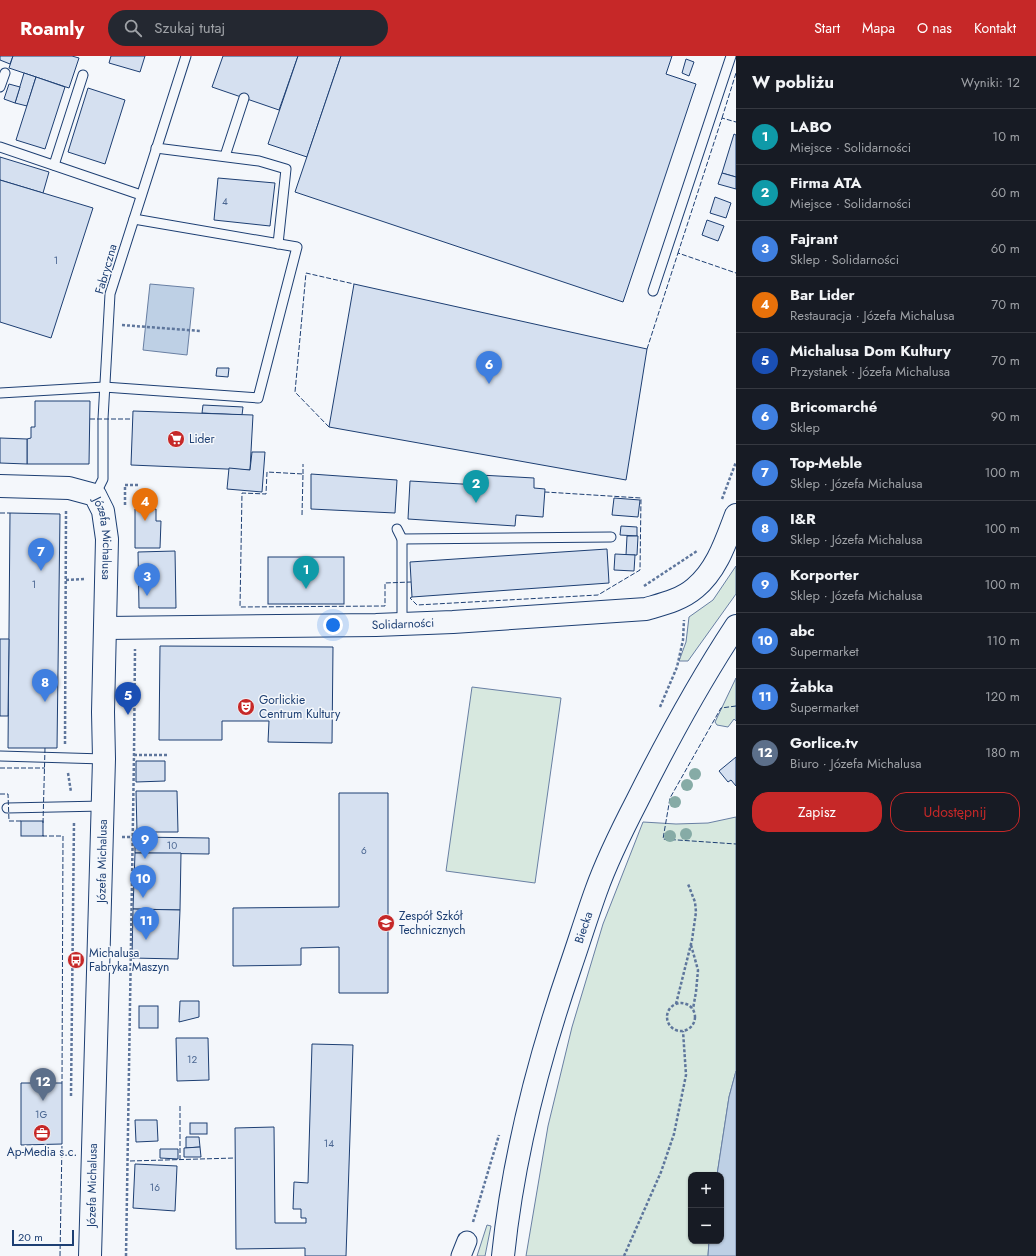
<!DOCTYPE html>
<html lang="pl">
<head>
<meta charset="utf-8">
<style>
	body { margin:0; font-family:Jost,sans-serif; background:#242831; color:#f1f3f6 }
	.controls { position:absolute; right:12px; bottom:12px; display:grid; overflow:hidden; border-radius:8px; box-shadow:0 1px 3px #0004 }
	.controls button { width:36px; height:36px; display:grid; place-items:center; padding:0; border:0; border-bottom:1px solid #363941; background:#171b24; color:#f1f3f6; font:20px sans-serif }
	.scale { position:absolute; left:12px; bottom:10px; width:62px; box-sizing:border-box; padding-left:4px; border:2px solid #1d3f73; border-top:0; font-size:11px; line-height:14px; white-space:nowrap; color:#1d3f73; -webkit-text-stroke:3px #f4f7fb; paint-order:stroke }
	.you { position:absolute; left:333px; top:569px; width:14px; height:14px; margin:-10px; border:3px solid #fff; border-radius:50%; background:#1a73e8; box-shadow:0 0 0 6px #1a73e833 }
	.badge { display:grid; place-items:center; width:26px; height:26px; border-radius:50%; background:#c62828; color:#fff; font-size:13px; font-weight:700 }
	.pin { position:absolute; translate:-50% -33px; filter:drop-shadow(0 1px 2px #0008) }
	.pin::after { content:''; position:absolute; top:21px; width:14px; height:12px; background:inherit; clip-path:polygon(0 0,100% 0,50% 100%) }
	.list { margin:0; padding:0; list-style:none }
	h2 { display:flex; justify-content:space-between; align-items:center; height:52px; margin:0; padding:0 16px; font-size:17px }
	h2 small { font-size:13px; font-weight:400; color:#9ea1a6 }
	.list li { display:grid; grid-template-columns:26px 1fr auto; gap:12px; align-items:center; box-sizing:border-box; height:56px; padding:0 16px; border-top:1px solid #363941 }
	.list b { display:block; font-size:15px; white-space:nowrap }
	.list p { margin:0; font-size:13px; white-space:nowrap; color:#9ea1a6 }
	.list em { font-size:13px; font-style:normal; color:#9ea1a6 }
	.actions { display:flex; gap:8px; padding:12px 16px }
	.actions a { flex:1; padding:9px 0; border:1px solid #c62828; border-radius:16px; text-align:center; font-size:14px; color:#c62828 }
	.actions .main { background:#c62828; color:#fff }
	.icon { flex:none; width:22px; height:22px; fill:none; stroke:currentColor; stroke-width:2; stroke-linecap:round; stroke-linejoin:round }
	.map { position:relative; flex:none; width:736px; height:1200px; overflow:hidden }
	header { display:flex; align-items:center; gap:24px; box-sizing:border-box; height:56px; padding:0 20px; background:#c62828; color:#fff }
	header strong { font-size:19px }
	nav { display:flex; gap:22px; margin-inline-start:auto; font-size:14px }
	.search { width:280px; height:36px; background:#242831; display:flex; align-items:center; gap:10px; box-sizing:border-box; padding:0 14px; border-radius:22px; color:#9ea1a6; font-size:15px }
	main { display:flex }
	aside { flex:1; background:#171b24 }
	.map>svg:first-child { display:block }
	.green { fill:#d7e8df; stroke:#687fa3 }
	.water { fill:#bed0e5; stroke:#687fa3 }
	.building { fill:#d5e0f0; stroke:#1d3f73 }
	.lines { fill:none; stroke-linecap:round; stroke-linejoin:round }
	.lane-casing { stroke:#1d3f73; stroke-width:11 }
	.street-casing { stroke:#1d3f73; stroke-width:21 }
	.secondary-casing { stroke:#1d3f73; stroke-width:24 }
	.primary-casing { stroke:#1d3f73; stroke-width:24 }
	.path { stroke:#5e769c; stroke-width:2.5; stroke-dasharray:3 2; stroke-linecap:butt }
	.lane { stroke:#f4f7fb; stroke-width:9 }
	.street { stroke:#f4f7fb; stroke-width:19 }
	.secondary { stroke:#f4f7fb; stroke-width:22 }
	.primary { stroke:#f4f7fb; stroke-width:22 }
	.fence { stroke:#1d3f73; stroke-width:1; stroke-dasharray:5 2; stroke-linecap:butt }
	.tree { fill:#86aba6 }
	.labels { text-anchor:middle; stroke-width:3; stroke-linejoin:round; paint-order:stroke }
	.number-label { font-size:10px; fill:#4b6792 }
	.street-label { font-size:12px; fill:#1d3f73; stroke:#f4f7fb }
	.poi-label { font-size:12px; fill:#1d3f73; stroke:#f4f7fb; text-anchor:start }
</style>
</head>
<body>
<header>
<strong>Roamly</strong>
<div class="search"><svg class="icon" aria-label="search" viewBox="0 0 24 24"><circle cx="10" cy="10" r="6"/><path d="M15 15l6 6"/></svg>Szukaj tutaj</div>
<nav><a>Start</a><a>Mapa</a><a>O nas</a><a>Kontakt</a></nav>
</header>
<main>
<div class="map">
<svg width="736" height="1200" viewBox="0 0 736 1200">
	<rect width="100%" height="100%" fill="#f4f7fb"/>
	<g class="green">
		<path d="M 736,510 L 736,538 L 688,605 L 679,605 L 686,586 L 689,561 L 713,544 Z"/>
		<path d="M 736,622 L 736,665 L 734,663 L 728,671 L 717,669 L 715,666 Z"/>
		<path d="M 472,631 L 561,642 L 535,827 L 446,815 Z"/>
		<path d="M 736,761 L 736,1015 L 729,1041 L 717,1119 L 691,1119 L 691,1185 L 709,1185 L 708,1200 L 526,1200 L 548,1070 L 572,971 L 603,868 L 643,766 L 676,768 L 708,767 Z"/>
		<path d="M 487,1169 L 491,1170 L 485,1200 L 477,1200 Z"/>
	</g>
	<g class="water">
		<path d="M 150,228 L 194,232 L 187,299 L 143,294 Z"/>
		<path d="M 736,1015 L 736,1200 L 708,1200 L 709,1185 L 721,1185 L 721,1119 L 717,1119 L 729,1041 Z"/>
	</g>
	<g class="building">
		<path d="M 0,0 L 13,0 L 10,8 L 0,4 Z"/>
		<path d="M 13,0 L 72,0 L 79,2 L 69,32 L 9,12 Z"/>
		<path d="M 111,0 L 145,0 L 140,16 L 109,7 Z"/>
		<path d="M 223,0 L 298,0 L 279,54 L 212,31 Z"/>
		<path d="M 298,0 L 341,0 L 307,101 L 268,88 Z"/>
		<path d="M 341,0 L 672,0 L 666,18 L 696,28 L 623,246 L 295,136 Z"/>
		<path d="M 686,3 L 694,6 L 689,20 L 682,17 Z"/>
		<path d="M 24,17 L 36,21 L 27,50 L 15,47 Z"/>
		<path d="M 36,21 L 65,31 L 45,93 L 16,84 Z"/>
		<path d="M 9,28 L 20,31 L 15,47 L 4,43 Z"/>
		<path d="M 88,32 L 125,44 L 105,108 L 68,96 Z"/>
		<path d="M 734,78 L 736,79 L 736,121 L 722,117 Z"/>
		<path d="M 0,101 L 49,116 L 43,137 L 0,124 Z"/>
		<path d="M 722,117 L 736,121 L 736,133 L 718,128 Z"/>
		<path d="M 218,122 L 275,127 L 270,170 L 214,164 Z"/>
		<path d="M 0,124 L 93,152 L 51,282 L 0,266 Z"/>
		<path d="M 715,141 L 731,147 L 726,162 L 710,157 Z"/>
		<path d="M 707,164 L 724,170 L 718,185 L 702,179 Z"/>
		<path d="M 354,228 L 647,293 L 626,424 L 329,371 Z"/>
		<path d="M 217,312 L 229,312 L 228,321 L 216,320 Z"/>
		<path d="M 35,345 L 90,345 L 89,408 L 27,408 L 27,383 L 31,382 L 31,371 L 35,371 Z"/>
		<path d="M 203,349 L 243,351 L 242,359 L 202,357 Z"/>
		<path d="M 133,355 L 253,359 L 250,414 L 131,409 Z"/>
		<path d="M 0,382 L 27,383 L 27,408 L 0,407 Z"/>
		<path d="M 252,396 L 265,396 L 262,436 L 227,433 L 229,412 L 250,414 Z"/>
		<path d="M 311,418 L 397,424 L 395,457 L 311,453 Z"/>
		<path d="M 480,419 L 534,422 L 534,432 L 545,433 L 543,461 L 516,459 L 515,470 L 408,463 L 410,425 L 479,429 Z"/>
		<path d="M 614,442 L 640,444 L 638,461 L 612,459 Z"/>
		<path d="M 135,453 L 156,453 L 156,465 L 161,465 L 160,492 L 135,492 Z"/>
		<path d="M 10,457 L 60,458 L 57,692 L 8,692 Z"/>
		<path d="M 621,470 L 637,471 L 637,480 L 620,479 Z"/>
		<path d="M 627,480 L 638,480 L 637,499 L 626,499 Z"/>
		<path d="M 607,493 L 609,527 L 412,541 L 410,506 Z"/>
		<path d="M 175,495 L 176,552 L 139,552 L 138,496 Z"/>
		<path d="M 615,498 L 635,499 L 634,515 L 614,514 Z"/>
		<rect x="268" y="501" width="76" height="47"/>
		<path d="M 0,583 L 9,583 L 8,660 L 0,660 Z"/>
		<path d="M 160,590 L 333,591 L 332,687 L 268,686 L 269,665 L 222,665 L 222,684 L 159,684 Z"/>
		<path d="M 736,701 L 736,730 L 731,724 L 728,726 L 719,715 Z"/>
		<path d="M 136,705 L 165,705 L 165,725 L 136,726 Z"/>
		<path d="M 136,735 L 177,735 L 178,776 L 137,776 Z"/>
		<path d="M 339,737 L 388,737 L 388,937 L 339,937 L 339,891 L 301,892 L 301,909 L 233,910 L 233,852 L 339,851 Z"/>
		<rect x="21" y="765" width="22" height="15"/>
		<path d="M 135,781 L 209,782 L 209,798 L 135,797 Z"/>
		<path d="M 135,797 L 181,797 L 180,854 L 133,853 Z"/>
		<path d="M 133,853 L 180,854 L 178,903 L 132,902 Z"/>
		<path d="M 180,945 L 199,945 L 199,961 L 179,966 Z"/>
		<rect x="139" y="950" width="19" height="22"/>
		<path d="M 176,982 L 208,982 L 209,1024 L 177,1025 Z"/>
		<path d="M 312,988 L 353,989 L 346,1200 L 305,1200 L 305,1192 L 236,1193 L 235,1072 L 274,1071 L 275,1167 L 306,1167 L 306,1162 L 301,1162 L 301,1153 L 293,1153 L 294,1126 L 308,1127 Z"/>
		<path d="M 21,1027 L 62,1027 L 62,1088 L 21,1089 Z"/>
		<path d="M 135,1064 L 157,1064 L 158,1085 L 136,1086 Z"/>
		<rect x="190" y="1067" width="17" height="11"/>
		<path d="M 186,1081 L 199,1081 L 200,1091 L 186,1092 Z"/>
		<path d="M 200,1091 L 201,1101 L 184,1101 L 184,1092 Z"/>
		<path d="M 160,1093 L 178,1093 L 178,1103 L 160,1102 Z"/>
		<path d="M 135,1108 L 177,1110 L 175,1155 L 133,1152 Z"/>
	</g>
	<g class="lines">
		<g class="lane-casing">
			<g id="lane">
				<path d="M 0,31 L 5,17"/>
				<path d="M 0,91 L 141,139"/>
				<path d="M 156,92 L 259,105 L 286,113 L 278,188"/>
				<path d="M 225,100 L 244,42"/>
				<path d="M 54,109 L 83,19"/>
				<path d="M 653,235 L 731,0"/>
				<path d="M 0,337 L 104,331 L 258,342 L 297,191 L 134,163"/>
				<path d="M 95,439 L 103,423 L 103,363 L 110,238 L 186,0"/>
				<path d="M 397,473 L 402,483 L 402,568"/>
				<path d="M 402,483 L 611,481"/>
				<path d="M 0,700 L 104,703"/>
				<path d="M 7,752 L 103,750"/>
			</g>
		</g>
		<g class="street-casing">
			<path id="street" d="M 461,1200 L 467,1185"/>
		</g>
		<g class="secondary-casing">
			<g id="secondary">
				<path id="s1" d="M 0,430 L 69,432 L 95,439 L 103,455 L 107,483 L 103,656 L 104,703 L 90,1200"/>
				<path id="s2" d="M 106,572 L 376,569 L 453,566 L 646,553 C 663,548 681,544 695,532 C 717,514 726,485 736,459"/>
			</g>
		</g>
		<g class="primary-casing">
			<g id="primary">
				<path id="s3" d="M 503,1200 C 513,1102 538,1005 570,912 C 579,886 587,860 596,835 C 607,804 622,774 637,745 C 667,685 699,626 736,570"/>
			</g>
		</g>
		<g class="path">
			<path d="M 122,269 L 200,275"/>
			<path d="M 722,443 L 736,406"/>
			<path d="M 125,449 L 125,429 L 139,429"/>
			<path d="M 66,524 L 86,523"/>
			<path d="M 644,530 L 697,495"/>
			<path d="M 660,651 L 677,611 L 683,584 L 684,564"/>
			<path d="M 65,688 L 66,455 L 65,455"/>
			<path d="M 134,699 L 167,699"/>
			<path d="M 68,717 L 71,736"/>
			<path d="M 122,781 L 133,781"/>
			<path d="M 691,889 L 698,914 L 696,936 L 693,953"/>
			<circle cx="681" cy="961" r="14"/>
			<path d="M 676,948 L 692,884 L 696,856 L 695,846 L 688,828"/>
			<path d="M 71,1040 L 74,765"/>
			<path d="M 473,1166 L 499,1079"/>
			<path d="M 126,1200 L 134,699 L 135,593"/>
			<path d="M 624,1200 L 661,1116 L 674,1078 L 686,1019 L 683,975"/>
		</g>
		<use href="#lane" class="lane"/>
		<use href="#street" class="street"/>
		<use href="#secondary" class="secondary"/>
		<use href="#primary" class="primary"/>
		<g class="fence">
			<path d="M 722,62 L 736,17"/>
			<path d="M 678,197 L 722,62 L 736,66"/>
			<path d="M 647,293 L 678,197 L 736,217"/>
			<path d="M 90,363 L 132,363"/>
			<path d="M 329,371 L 295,336 L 306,217 L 354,228"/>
			<path d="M 303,418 L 303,408"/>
			<path d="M 0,457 L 10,457"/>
			<path d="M 302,459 L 303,418 L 267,416 L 266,438 L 242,437 L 240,551 L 385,550 L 385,527 L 411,526"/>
			<path d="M 412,541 L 410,542 L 417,549 L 598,539 L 640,514 L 641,442 L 545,436"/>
			<path d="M 736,650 L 721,652 L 670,742 L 663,783 L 736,788"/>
			<path d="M 0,712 L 45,712"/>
			<path d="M 0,738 L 8,738 L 9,765 L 21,765"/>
			<path d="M 43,767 L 45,692"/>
			<path d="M 43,779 L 43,780 L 63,780 L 62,1027"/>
			<path d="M 180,1050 L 180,1104"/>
			<path d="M 130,1105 L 235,1102"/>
			<path d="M 60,1200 L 62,1088"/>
		</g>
	</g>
	<g class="tree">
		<circle cx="695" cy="718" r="6"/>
		<circle cx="687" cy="729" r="6"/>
		<circle cx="675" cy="746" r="6"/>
		<circle cx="686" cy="778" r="6"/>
		<circle cx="670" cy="780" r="6"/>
	</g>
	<defs>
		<g id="supermarket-disc" transform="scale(0.9)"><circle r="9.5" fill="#c62828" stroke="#f4f7fb"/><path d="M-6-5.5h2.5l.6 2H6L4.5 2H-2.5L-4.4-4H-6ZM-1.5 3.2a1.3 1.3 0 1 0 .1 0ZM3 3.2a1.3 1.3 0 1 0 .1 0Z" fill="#fff"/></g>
		<g id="theatre-disc" transform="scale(0.9)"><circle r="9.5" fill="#c62828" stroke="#f4f7fb"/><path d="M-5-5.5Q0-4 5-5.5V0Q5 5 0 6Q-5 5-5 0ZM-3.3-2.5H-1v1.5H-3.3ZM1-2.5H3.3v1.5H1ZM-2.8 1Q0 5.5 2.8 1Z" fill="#fff"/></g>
		<g id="school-disc" transform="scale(0.9)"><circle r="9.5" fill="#c62828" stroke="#f4f7fb"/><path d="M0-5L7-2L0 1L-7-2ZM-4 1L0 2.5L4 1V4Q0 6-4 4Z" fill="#fff"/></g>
		<g id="bus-disc" transform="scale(0.9)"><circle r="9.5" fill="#c62828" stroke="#f4f7fb"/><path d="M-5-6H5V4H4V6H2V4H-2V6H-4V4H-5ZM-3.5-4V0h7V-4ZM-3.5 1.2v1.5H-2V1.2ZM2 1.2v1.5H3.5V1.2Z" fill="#fff"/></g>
		<g id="office-disc" transform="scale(0.9)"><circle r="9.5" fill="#c62828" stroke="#f4f7fb"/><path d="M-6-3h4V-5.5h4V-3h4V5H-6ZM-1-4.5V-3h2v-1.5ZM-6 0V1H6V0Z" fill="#fff"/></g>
	</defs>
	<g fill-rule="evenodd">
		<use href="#supermarket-disc" x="176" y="383"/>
		<use href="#theatre-disc" x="246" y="651"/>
		<use href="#school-disc" x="386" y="867"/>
		<use href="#bus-disc" x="76" y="904"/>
		<use href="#office-disc" x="42" y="1077"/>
	</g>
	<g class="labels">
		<g class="number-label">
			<text x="225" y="149">4</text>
			<text x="56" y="208">1</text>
			<text x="34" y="532">1</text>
			<text x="172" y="793">10</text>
			<text x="364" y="798">6</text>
			<text x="192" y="1007">12</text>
			<text x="41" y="1062">1G</text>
			<text x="329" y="1091">14</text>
			<text x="155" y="1135">16</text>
		</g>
		<g class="street-label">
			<text transform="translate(106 213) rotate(-74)" y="4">Fabryczna</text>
			<text dy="4" stroke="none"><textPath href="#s1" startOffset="141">Józefa Michalusa</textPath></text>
			<text dy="4" stroke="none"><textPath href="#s2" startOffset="297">Solidarności</textPath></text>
			<text transform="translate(102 805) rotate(-89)" y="4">Józefa Michalusa</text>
			<text dy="4" stroke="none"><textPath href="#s3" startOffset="339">Biecka</textPath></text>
			<text transform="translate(92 1129) rotate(-89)" y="4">Józefa Michalusa</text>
		</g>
		<g class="poi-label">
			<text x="189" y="387">Lider</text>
			<text x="259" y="648">Gorlickie<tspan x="259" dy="14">Centrum Kultury</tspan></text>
			<text x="399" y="864">Zespół Szkół<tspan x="399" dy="14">Technicznych</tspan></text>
			<text x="89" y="901">Michalusa<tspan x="89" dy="14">Fabryka Maszyn</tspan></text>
			<text x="42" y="1100" text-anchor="middle">Ap-Media s.c.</text>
		</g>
	</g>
</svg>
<div class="controls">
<button>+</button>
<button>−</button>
</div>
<div class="scale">20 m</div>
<div class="you"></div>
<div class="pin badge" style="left:306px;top:533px;background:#0f9aa8">1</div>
<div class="pin badge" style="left:476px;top:447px;background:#0f9aa8">2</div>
<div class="pin badge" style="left:147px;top:540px;background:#3f7fe0">3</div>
<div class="pin badge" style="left:145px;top:465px;background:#e8710a">4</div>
<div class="pin badge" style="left:128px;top:659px;background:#1a4fb4">5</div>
<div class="pin badge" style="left:489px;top:328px;background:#3f7fe0">6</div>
<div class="pin badge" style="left:41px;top:515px;background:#3f7fe0">7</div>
<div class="pin badge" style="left:45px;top:646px;background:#3f7fe0">8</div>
<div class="pin badge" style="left:145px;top:803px;background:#3f7fe0">9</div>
<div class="pin badge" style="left:143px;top:842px;background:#3f7fe0">10</div>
<div class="pin badge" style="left:146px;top:884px;background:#3f7fe0">11</div>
<div class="pin badge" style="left:43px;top:1045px;background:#5c6f8a">12</div>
</div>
<aside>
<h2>W pobliżu<small>Wyniki: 12</small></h2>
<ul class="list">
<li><span class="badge" style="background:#0f9aa8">1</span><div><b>LABO</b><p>Miejsce · Solidarności</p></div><em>10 m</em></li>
<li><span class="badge" style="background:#0f9aa8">2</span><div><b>Firma ATA</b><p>Miejsce · Solidarności</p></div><em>60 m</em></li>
<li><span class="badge" style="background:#3f7fe0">3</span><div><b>Fajrant</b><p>Sklep · Solidarności</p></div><em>60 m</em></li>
<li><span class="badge" style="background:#e8710a">4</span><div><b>Bar Lider</b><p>Restauracja · Józefa Michalusa</p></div><em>70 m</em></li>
<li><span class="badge" style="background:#1a4fb4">5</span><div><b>Michalusa Dom Kultury</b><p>Przystanek · Józefa Michalusa</p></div><em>70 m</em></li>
<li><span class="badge" style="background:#3f7fe0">6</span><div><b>Bricomarché</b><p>Sklep</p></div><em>90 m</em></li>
<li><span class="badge" style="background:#3f7fe0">7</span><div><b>Top-Meble</b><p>Sklep · Józefa Michalusa</p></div><em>100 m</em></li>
<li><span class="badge" style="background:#3f7fe0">8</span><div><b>I&amp;R</b><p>Sklep · Józefa Michalusa</p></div><em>100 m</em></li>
<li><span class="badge" style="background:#3f7fe0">9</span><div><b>Korporter</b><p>Sklep · Józefa Michalusa</p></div><em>100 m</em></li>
<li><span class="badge" style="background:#3f7fe0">10</span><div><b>abc</b><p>Supermarket</p></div><em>110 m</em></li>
<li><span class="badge" style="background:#3f7fe0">11</span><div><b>Żabka</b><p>Supermarket</p></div><em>120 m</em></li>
<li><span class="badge" style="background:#5c6f8a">12</span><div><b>Gorlice.tv</b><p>Biuro · Józefa Michalusa</p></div><em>180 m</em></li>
</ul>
<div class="actions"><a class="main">Zapisz</a><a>Udostępnij</a></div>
</aside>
</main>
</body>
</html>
